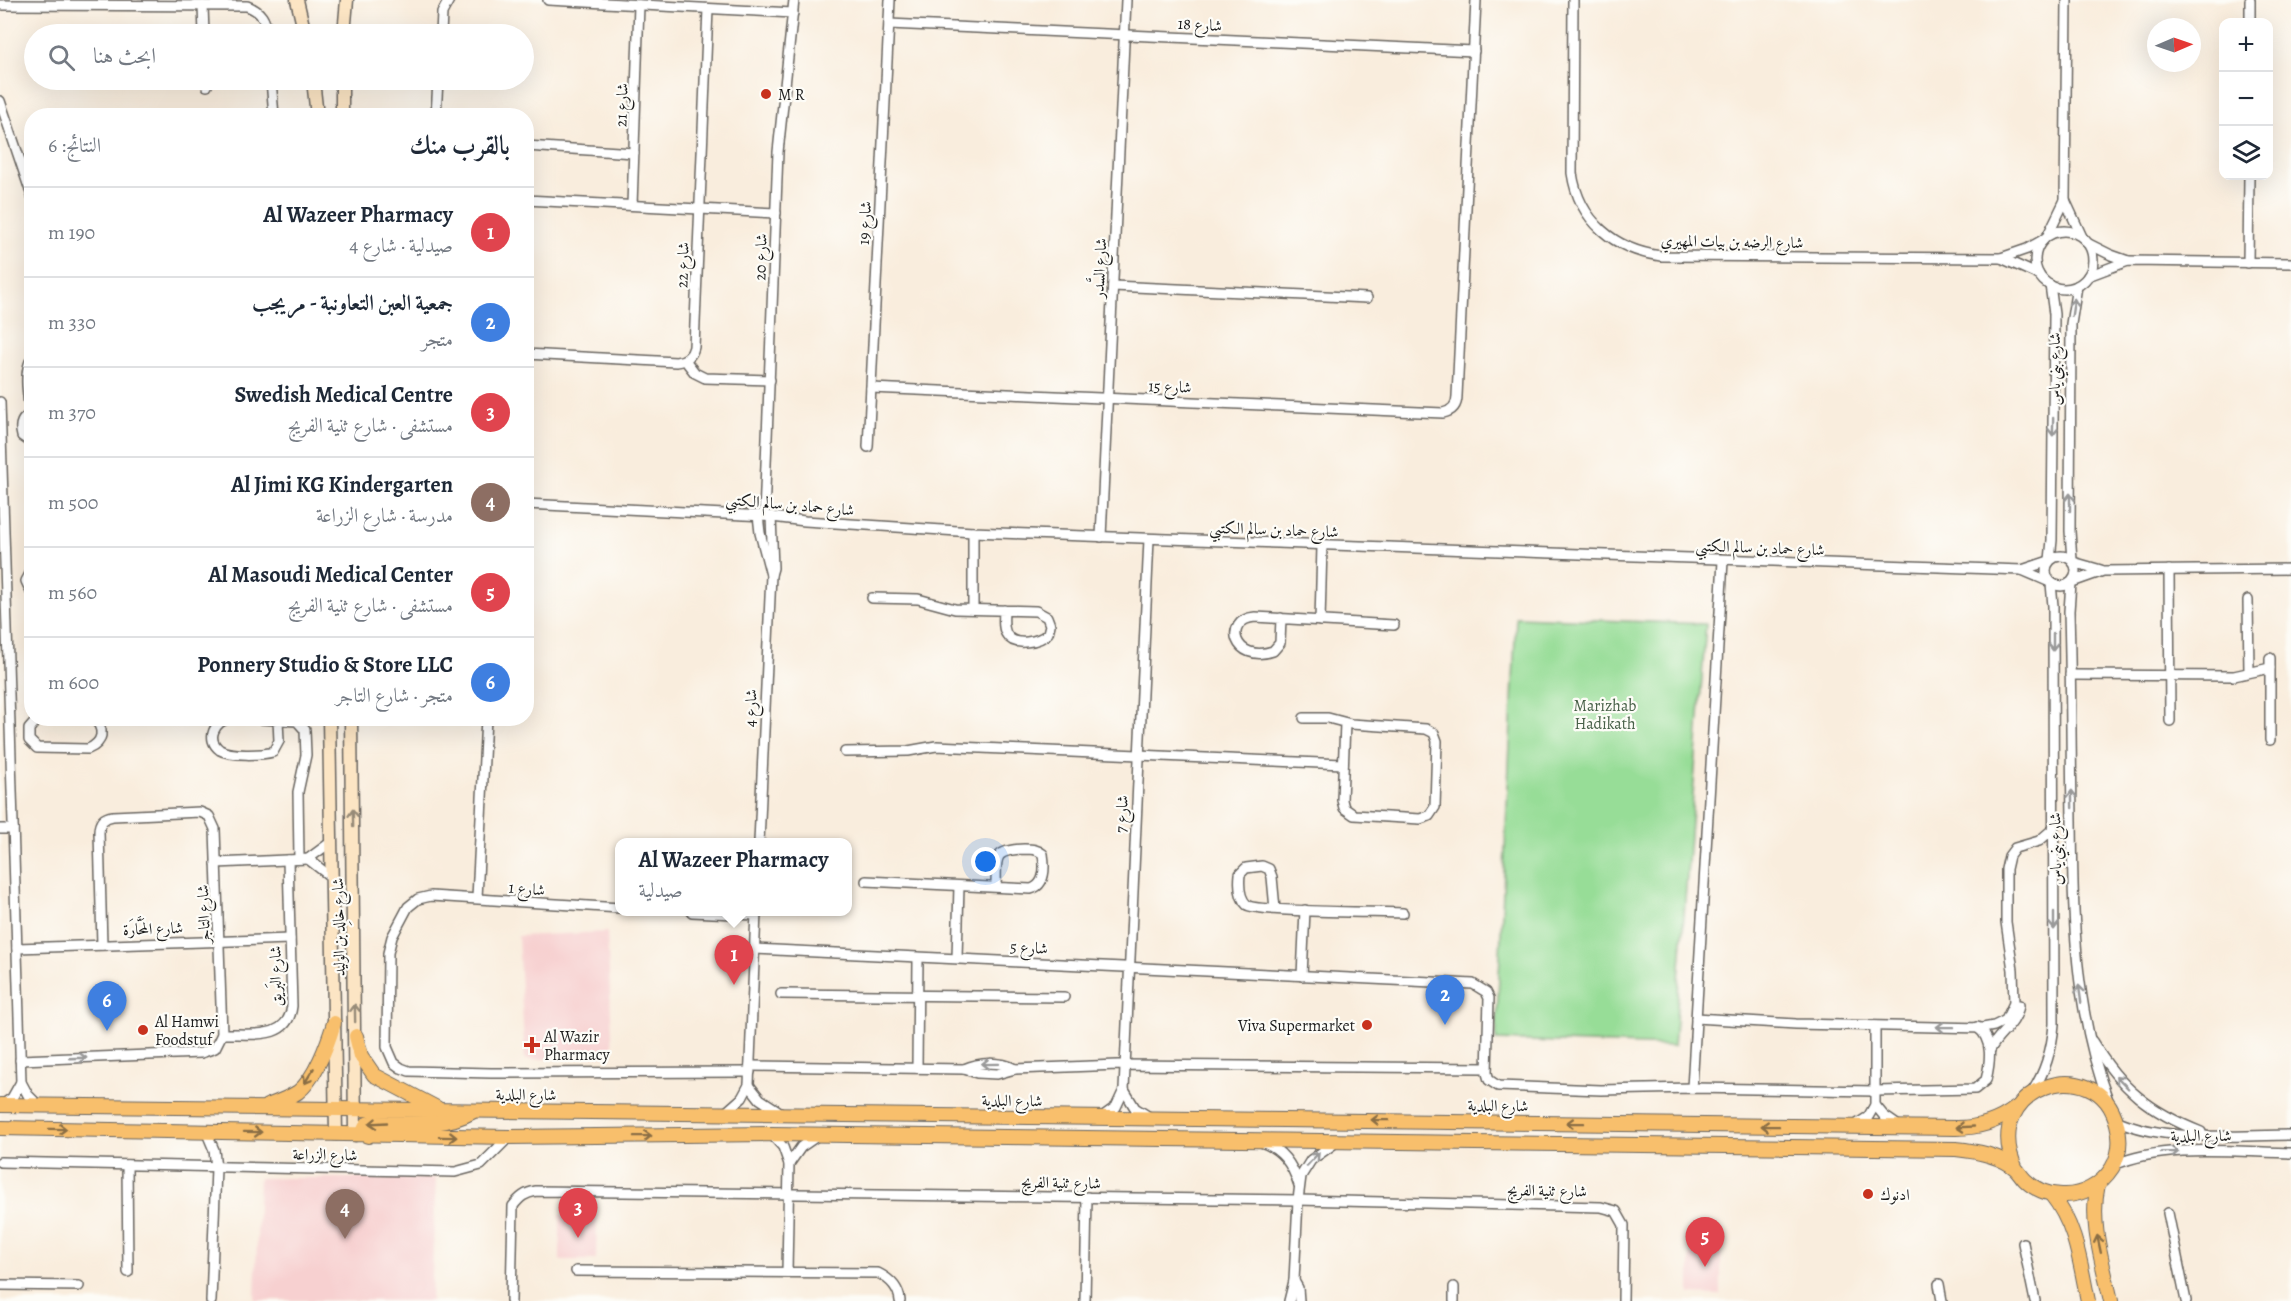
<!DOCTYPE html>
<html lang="ar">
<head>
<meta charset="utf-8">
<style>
	body { margin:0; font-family:Alegreya,Amiri,serif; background:#f2f2f3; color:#1f2937; direction:rtl }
	.controls { position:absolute; right:18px; top:18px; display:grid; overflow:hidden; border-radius:12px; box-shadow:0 6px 24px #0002 }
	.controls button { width:54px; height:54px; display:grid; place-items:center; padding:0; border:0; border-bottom:2px solid #e0e1e3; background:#fff; color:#1f2937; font:30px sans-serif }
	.compass { position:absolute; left:2147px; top:18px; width:54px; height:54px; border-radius:50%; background:#fff; box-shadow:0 6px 24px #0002; rotate:88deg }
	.you { position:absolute; left:986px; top:862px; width:21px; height:21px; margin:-15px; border:4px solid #fff; border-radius:50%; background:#1a73e8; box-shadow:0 0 0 9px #1a73e833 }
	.badge { display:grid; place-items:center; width:39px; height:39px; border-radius:50%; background:#d93025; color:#fff; font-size:20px; font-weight:700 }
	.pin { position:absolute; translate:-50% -50px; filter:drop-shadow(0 2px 3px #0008) }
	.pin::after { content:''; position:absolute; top:32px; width:21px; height:18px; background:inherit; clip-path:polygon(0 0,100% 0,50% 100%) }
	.popup { position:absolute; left:615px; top:838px; width:237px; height:78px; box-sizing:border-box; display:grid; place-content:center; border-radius:12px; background:#fff; filter:drop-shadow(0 2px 4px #0005); font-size:20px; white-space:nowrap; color:#747a83 }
	.popup b { font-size:22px; color:#1f2937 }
	.popup::after { content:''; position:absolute; left:50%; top:100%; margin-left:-12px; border:12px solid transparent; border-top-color:#fff }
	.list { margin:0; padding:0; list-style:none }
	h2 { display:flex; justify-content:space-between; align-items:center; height:78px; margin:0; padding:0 24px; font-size:26px }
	h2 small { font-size:20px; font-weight:400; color:#747a83 }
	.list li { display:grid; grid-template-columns:39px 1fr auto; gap:18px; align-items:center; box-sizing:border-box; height:90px; padding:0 24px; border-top:2px solid #e0e1e3 }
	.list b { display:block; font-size:22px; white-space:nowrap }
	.list p { margin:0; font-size:20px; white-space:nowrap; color:#747a83 }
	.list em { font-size:20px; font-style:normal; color:#747a83 }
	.icon { flex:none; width:33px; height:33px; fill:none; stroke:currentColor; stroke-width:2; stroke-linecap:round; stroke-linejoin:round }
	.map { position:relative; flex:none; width:2291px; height:1301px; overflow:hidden; direction:ltr }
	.search { position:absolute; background:#fff; box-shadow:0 6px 24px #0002; left:24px; top:24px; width:510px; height:66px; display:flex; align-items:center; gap:15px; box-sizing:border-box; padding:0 21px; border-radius:33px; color:#747a83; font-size:22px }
	.panel { position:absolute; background:#fff; box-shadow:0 6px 24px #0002; left:24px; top:108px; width:510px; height:618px; border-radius:24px; direction:rtl }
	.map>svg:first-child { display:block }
	.built { fill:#f7d0d0 }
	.green { fill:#97dd97; stroke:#5a7c5a; stroke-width:1.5 }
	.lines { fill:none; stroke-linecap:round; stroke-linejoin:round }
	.street-casing { stroke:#696560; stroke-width:12 }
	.secondary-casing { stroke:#696560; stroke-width:15 }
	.primary-casing { stroke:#696560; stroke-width:16 }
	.street { stroke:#fff; stroke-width:9 }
	.secondary { stroke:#fce5c4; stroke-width:12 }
	.primary { stroke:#f8bf6c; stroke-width:14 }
	.oneway { stroke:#999 }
	.oneway2 { stroke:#978b78 }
	.oneway3 { stroke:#8a6e44 }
	.poi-dot { fill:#c8321e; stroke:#fdfcf7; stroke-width:2 }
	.labels { text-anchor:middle; stroke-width:4.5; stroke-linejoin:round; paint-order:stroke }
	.street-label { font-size:16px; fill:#1c1c1c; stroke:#fdfcf7 }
	.poi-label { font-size:16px; fill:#1c1c1c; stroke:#fdfcf7; text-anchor:start }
	.park-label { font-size:16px; fill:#476047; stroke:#fdfcf7 }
</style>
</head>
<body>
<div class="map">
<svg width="2291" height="1301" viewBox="0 0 2291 1301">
	<rect width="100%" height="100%" fill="#fdfcf7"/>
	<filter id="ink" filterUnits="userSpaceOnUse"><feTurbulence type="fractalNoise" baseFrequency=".0167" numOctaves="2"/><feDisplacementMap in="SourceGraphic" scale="12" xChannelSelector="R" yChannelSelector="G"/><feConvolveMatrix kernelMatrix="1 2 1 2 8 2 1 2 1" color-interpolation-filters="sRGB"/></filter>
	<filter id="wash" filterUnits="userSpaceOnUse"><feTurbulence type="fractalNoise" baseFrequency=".008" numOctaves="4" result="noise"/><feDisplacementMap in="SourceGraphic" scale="24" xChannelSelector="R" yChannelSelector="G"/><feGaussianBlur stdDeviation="1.35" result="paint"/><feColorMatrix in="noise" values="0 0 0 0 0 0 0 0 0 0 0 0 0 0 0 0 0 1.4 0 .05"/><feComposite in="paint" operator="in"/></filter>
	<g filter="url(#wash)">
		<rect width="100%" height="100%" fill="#f9eddd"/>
		<g class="built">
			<path d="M 607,932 L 613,1055 L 525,1060 L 518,936 Z"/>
			<path d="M 259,1178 L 436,1178 L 431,1301 L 255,1300 Z"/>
			<path d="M 560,1215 L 597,1215 L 596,1260 L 560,1260 Z"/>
			<path d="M 1690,1240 L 1721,1241 L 1721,1295 L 1690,1294 Z"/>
		</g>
		<path class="green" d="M 1516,617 L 1706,624 L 1674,1046 L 1496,1040 Z"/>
	</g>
	<g filter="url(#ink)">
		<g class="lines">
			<g class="street-casing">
				<g id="street">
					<path d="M 548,0 L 793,13"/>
					<path d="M 1573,0 L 1572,173 C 1579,221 1615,250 1661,256 L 2001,258 L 2027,249 L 2043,240"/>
					<path d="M 0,5 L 247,6 C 261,11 266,20 267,34"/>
					<path d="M 203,6 L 204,34"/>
					<path d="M 2250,22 L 2250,0"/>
					<path d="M 889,24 L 1474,51"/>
					<path d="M 441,34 L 442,13 L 449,0"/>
					<path d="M 207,80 L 207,86"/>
					<path d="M 271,80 L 274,116"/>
					<path d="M 0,101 L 32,196"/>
					<path d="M 436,116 L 438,80"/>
					<path d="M 526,146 L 634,153"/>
					<path d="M 526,200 L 776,213"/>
					<path d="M 2065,200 L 2082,237"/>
					<path d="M 632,205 L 639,5"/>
					<circle cx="2064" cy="260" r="29"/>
					<path d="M 2048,235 L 2065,200 L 2067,0"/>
					<path d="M 2087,243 L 2111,255 L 2128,261"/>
					<path d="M 2001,258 L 2039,275"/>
					<path d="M 2248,263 L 2249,176"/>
					<path d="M 2088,276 L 2128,261 L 2291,263"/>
					<path d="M 1113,286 L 1367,298"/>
					<path d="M 526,354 L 676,362 C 686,361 692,356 694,347 L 708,9"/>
					<path d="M 685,360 L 695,373 L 705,378 L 770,380"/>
					<path d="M 871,388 L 1443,413 C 1452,411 1457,406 1457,396 L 1476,0"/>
					<path d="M 0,402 L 21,1082 L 28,1095 L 39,1106"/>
					<path d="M 31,414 C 28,401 23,370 32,358"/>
					<path d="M 32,414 C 21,418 19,425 22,436 L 32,443"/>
					<path d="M 868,447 L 890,0"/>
					<path d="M 526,504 L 764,516 L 805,521 L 973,532 L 2022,570 L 2049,561"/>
					<path d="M 758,515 L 760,533 L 771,575"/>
					<path d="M 764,516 L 778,152 L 794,0"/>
					<path d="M 973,532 L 973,609"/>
					<path d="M 1101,537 L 1126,0"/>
					<circle cx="2061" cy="571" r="15"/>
					<path d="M 2050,560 L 2052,540 L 2054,314 L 2050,285"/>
					<path d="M 2072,560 L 2070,531 L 2071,324 L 2077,286"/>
					<path d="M 2073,562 L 2101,570"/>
					<path d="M 32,570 L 26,581 L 32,594"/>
					<path d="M 2022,570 L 2050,582"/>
					<path d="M 2169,570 L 2170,721"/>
					<path d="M 2072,582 L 2103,571 L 2291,569"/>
					<path d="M 2071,583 L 2069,611 C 2071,680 2071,750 2072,820 C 2073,917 2074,1011 2109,1103"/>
					<path d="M 872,598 L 918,599 L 955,609 L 1036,611 L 1047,617 L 1050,625 L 1048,633 C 1040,642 1014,647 1007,635 C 1002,628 1004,617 1004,610"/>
					<path d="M 2248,600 L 2249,672"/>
					<path d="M 1281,618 L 1280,643 L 1273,651 C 1234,664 1222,620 1255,617 L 1394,625"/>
					<path d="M 1320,621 L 1322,546"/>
					<path d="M 2070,675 L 2234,676 L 2270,668"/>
					<path d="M 48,718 L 36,721 L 29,729 L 29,740 L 37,748 L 88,749 C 103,743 106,729 93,718"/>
					<path d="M 230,718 C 215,721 205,739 220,750 C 230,756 262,755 273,752 L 279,741 L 278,720 L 241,718"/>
					<path d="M 1304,718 L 1328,718 L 1351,724 L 1426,729 L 1434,733 L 1437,741 L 1435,807 L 1429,816 L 1420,819 L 1354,815 L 1344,808 L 1342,800 L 1345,723"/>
					<path d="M 278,720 L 297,721 L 305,730 L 306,755 L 298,792 L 299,859"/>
					<path d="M 2270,740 L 2270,658"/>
					<path d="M 845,752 L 908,751 L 936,746 L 1343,764"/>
					<path d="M 0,829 L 13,829"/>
					<path d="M 759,842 L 771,575 L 773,568 L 771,516"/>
					<path d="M 308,859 L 331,877"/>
					<path d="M 216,863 L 308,859 L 331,842"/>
					<path d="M 866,881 L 1031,889 C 1046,885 1045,867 1043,854 C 1037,849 1032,849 1024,849 C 991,850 997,859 996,887"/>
					<path d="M 477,898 L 486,718"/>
					<path d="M 620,908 L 431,896 L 418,899 L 408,907 L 392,937 L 388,953 L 387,1047 L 394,1063 L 401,1068 L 409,1071 L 491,1073 L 750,1072"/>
					<path d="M 1275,909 L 1272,877 L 1269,869 L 1262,866 L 1246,868 L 1240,874 C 1239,884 1239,898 1247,905 C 1256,912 1382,912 1403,913"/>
					<path d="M 692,912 L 755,915"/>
					<path d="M 17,948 L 290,939"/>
					<path d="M 754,949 L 1473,984 L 1486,992 L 1489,998 L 1487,1073 L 1489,1080 L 1498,1086 L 1601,1090 L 1692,1088 L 1875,1091 L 1975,1089 L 1986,1080 C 1990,1063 1994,1039 1977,1027"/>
					<path d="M 957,958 L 959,886"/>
					<path d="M 1302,976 L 1305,910"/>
					<path d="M 781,994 L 1064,997"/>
					<path d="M 1696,1018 L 1796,1024 L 1983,1028 L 1994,1026 L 2006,1020 L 2014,1003 L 2013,970 L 2006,922 L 2006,869 L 2009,856 L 2015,848 L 2039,841 L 2053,829"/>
					<path d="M 222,1034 C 249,1033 288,1042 292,1006 L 288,860"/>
					<path d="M 2092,1041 C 2121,1089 2150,1112 2201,1132"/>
					<path d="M 1990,1050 C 1999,1032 2016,1026 2019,1005"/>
					<path d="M 20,1060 L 201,1053 L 215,1048 L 222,1034 L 215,829 L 209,816 L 200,812 L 113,816 C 104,817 99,822 99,832 L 102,945"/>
					<path d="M 750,1066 L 964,1069 L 977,1073 L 997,1074 L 1015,1069 L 1118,1065 L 1486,1068"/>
					<path d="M 917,1068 L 918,958"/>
					<path d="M 964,1069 C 979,1062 1000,1061 1015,1069"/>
					<path d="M 749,1085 L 760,1099 L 780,1112"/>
					<path d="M 1692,1088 L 1723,561"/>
					<path d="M 1124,1090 L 1135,1108 L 1148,1116"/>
					<path d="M 2032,1092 C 2046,1071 2052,1049 2054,1024 L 2053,606 L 2051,583"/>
					<path d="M 2,1105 L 12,1098 L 21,1082"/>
					<path d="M 1875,1105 L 1884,1116 L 1900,1127"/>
					<path d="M 725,1113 L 742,1098 L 749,1085 L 756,912"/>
					<path d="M 1102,1117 L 1116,1107 L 1124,1090 L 1149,539"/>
					<path d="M 2116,1120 C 2167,1143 2236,1135 2291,1135"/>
					<path d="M 1854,1126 L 1868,1117 L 1875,1105 L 1875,1026"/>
					<path d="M 206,1131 L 214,1150 L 216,1168 L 211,1301"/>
					<path d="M 771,1134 L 783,1147 L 789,1164 L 787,1272"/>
					<path d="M 1261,1142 C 1282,1149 1292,1164 1299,1185"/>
					<path d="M 0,1162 L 455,1172 L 481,1165 L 509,1137"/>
					<path d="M 789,1164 L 801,1147 L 817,1136"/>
					<path d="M 127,1165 L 128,1272"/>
					<path d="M 2114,1165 C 2163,1143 2237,1152 2291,1153"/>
					<path d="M 2168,1213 L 2186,1301"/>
					<path d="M 2023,1243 L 2035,1301"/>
					<path d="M 576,1271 L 878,1273 C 890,1279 899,1287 900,1301"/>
					<path d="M 1294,1281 L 1298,1288 L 1299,1301"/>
					<path d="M 1939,1284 L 1942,1301"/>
					<path d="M 0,1285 L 79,1286"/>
					<path d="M 511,1301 L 513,1206 C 520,1197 525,1193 536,1191 L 1298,1200 L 1601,1207 L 1616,1211 L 1624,1225 L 1623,1301"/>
					<path d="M 1085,1301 L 1087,1197"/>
					<path d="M 1289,1301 L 1294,1281 L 1298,1200 L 1301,1176 L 1311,1160 L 1335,1143"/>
					<path d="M 1454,1301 L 1454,1287"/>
				</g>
			</g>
			<g class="secondary-casing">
				<g id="secondary">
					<path d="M 297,0 L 305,34"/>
					<path d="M 344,34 L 347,0"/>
					<path d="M 313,80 L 317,116"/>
					<path d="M 342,116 L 342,80"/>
					<path d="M 329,718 L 336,1134"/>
					<path d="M 351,718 L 355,1135"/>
				</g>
			</g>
			<g class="primary-casing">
				<g id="primary">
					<path d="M 356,1036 L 361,1056 L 374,1075 L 437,1108"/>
					<path d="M 0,1105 L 1956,1128 C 1979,1128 1998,1122 2016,1108"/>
					<path d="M 267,1106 C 278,1102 289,1098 298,1092 C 315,1079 328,1043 334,1023"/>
					<path d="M 0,1128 L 509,1137 L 771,1134 L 1956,1149 C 1976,1151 2000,1155 2016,1169 C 2019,1172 2021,1176 2025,1180 C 2034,1189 2048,1195 2062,1195 C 2082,1196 2101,1185 2112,1168 C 2120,1155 2121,1139 2117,1124 C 2098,1048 1977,1087 2016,1169"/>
					<path d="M 368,1136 L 364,1130 L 367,1124 L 370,1123 C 403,1122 442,1129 472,1112"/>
					<path d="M 2098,1184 C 2089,1223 2103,1263 2111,1301"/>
					<path d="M 2051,1194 C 2076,1225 2080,1262 2088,1301"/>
				</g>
			</g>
			<use href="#street" class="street"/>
			<use href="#secondary" class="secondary"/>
			<use href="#primary" class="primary"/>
		</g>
		<defs><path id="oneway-shaft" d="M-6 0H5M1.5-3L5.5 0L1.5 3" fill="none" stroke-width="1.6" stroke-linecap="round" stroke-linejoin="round" transform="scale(1.5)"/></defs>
		<g class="oneway">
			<use href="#oneway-shaft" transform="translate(2073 307) rotate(-82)"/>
			<use href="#oneway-shaft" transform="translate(2053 427) rotate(91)"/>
			<use href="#oneway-shaft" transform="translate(2070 502) rotate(-90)"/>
			<use href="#oneway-shaft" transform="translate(2053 642) rotate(90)"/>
			<use href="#oneway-shaft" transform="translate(2072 799) rotate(-91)"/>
			<use href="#oneway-shaft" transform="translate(2054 921) rotate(90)"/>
			<use href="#oneway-shaft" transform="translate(2080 994) rotate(-98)"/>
			<use href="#oneway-shaft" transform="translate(1945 1027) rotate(-179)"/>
			<use href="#oneway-shaft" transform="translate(78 1058) rotate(-2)"/>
			<use href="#oneway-shaft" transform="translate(990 1064) rotate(179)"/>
			<use href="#oneway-shaft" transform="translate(2122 1082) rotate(-134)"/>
			<use href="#oneway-shaft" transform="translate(2170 1152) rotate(-1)"/>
			<use href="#oneway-shaft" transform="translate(1313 1159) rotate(-47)"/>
		</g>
		<g class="oneway2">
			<use href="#oneway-shaft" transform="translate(353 818) rotate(-91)"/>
			<use href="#oneway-shaft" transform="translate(355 1013) rotate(-91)"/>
		</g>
		<g class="oneway3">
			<use href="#oneway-shaft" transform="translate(309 1076) rotate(121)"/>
			<use href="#oneway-shaft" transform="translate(1380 1120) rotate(-179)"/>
			<use href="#oneway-shaft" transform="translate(378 1123) rotate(177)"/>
			<use href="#oneway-shaft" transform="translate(1575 1123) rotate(-179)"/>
			<use href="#oneway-shaft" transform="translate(1770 1126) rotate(-179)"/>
			<use href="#oneway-shaft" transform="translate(1965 1127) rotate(177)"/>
			<use href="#oneway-shaft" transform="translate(58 1129) rotate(1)"/>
			<use href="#oneway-shaft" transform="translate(253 1132) rotate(1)"/>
			<use href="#oneway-shaft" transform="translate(643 1136) rotate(-1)"/>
			<use href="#oneway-shaft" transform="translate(448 1137) rotate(1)"/>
			<use href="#oneway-shaft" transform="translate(2099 1244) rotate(-102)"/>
		</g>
	</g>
	<g class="poi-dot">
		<circle cx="766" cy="94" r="6"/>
		<circle cx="1367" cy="1025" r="6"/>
		<circle cx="143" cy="1030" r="6"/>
		<path d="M529 1036h6v6h6v6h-6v6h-6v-6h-6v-6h6z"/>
		<circle cx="1868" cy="1194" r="6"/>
	</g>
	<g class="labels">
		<g class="street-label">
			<text transform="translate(1200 24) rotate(3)" y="6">شارع 18</text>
			<text transform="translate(621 105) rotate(-88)" y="6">شارع 21</text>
			<text transform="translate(864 223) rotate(-87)" y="6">شارع 19</text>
			<text transform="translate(1732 241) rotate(1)" y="6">شارع الرضه بن بيات المهيري</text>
			<text transform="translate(760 257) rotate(-88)" y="6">شارع 20</text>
			<text transform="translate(682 265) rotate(-88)" y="6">شارع 22</text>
			<text transform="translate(1099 268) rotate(-87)" y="6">شارع السَّدر</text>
			<text transform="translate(2054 369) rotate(-90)" y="6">شارع بني ياس</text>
			<text transform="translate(1170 386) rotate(2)" y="6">شارع 15</text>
			<text transform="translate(790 504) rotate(5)" y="6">شارع حماد بن سالم الكتبي</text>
			<text transform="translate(1274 529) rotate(2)" y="6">شارع حماد بن سالم الكتبي</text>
			<text transform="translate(1760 547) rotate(2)" y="6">شارع حماد بن سالم الكتبي</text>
			<text transform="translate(750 708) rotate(-88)" y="6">شارع 4</text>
			<text transform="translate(1121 814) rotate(-87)" y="6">شارع 7</text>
			<text transform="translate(2055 849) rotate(-91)" y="6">شارع بني ياس</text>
			<text transform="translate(527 888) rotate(5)" y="6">شارع 1</text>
			<text transform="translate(203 914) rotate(-92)" y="6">شارع التاجر</text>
			<text transform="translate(338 927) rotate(-91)" y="6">شارع خالِد بن الوليد</text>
			<text transform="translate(153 928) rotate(-2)" y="6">شارع المَحَّارَة</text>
			<text transform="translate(1029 947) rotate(3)" y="6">شارع 5</text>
			<text transform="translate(275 976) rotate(-91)" y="6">شارع البَريق</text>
			<text transform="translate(526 1094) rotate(1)" y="6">شارع البلدية</text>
			<text transform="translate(1012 1100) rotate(1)" y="6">شارع البلدية</text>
			<text transform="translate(1498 1105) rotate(1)" y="6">شارع البلدية</text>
			<text x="2201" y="1141">شارع البلدية</text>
			<text transform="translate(325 1154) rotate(1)" y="6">شارع الزراعة</text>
			<text transform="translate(1061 1182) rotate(1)" y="6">شارع ثنية الفريج</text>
			<text transform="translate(1547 1190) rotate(1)" y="6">شارع ثنية الفريج</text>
		</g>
		<g class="poi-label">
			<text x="778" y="100">M R</text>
			<text x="155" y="1027">Al Hamwi<tspan x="155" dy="18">Foodstuf</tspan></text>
			<text x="1355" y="1031" text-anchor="end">Viva Supermarket</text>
			<text x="544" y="1042">Al Wazir<tspan x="544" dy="18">Pharmacy</tspan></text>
			<text x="1880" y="1200">ادنوك</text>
		</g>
		<g class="park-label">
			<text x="1605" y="711">Marizhab<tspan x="1605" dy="18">Hadikath</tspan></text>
		</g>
	</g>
</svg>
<div class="controls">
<button>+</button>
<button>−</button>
<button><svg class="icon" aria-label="layers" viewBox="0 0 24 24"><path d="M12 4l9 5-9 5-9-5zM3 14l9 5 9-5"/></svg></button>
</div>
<svg class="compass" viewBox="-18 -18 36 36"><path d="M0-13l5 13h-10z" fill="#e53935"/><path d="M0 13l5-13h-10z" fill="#747a83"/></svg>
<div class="you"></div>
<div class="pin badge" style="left:734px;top:985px;background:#e0444e">1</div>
<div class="popup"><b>Al Wazeer Pharmacy</b>صيدلية</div>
<div class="pin badge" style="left:1445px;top:1025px;background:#3f7fe0">2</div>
<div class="pin badge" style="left:578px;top:1238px;background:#e0444e">3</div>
<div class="pin badge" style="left:345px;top:1239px;background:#8d6e63">4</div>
<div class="pin badge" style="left:1705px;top:1267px;background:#e0444e">5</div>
<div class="pin badge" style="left:107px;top:1031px;background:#3f7fe0">6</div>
<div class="search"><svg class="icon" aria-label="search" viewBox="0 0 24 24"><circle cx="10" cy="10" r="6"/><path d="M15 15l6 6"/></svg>ابحث هنا</div>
<section class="panel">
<h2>بالقرب منك<small>النتائج: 6</small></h2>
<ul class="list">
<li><span class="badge" style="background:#e0444e">1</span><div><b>Al Wazeer Pharmacy</b><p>صيدلية · شارع 4</p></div><em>190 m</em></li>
<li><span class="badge" style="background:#3f7fe0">2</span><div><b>جمعية العبن التعاونبة - مريجب</b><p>متجر</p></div><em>330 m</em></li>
<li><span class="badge" style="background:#e0444e">3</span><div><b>Swedish Medical Centre</b><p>مستشفى · شارع ثنية الفريج</p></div><em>370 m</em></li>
<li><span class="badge" style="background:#8d6e63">4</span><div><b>Al Jimi KG Kindergarten</b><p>مدرسة · شارع الزراعة</p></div><em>500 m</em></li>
<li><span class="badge" style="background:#e0444e">5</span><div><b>Al Masoudi Medical Center</b><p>مستشفى · شارع ثنية الفريج</p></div><em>560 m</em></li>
<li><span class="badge" style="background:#3f7fe0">6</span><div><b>Ponnery Studio &amp; Store LLC</b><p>متجر · شارع التاجر</p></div><em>600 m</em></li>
</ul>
</section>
</div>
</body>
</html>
